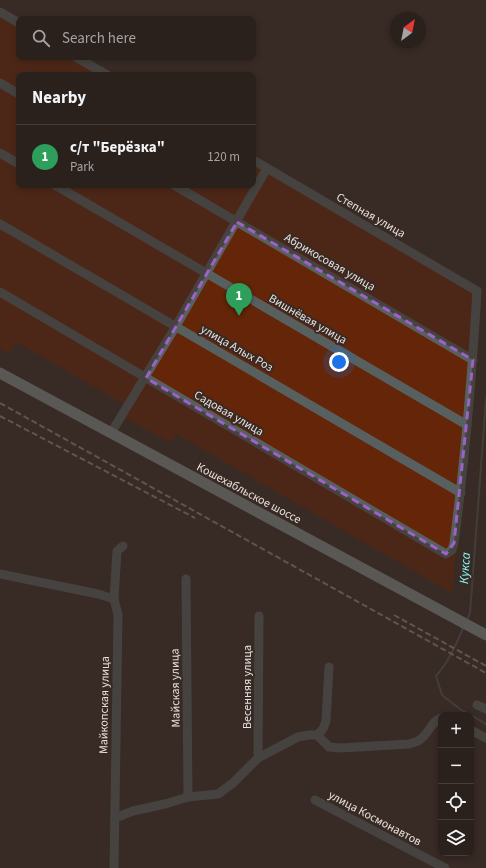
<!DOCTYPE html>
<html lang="en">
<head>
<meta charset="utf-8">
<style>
	body { margin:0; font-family:"Source Sans 3",sans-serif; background:#322825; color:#f1f3f6 }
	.controls { position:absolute; right:12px; bottom:12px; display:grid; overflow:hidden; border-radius:8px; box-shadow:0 2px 6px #0003 }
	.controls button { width:36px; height:36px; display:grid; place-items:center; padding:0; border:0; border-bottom:1px solid #463e3b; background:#2a201c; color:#f1f3f6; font:20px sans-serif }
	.compass { position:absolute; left:390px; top:12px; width:36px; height:36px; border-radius:50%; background:#2a201c; box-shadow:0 2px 6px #0003; rotate:32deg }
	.you { position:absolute; left:339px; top:362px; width:14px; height:14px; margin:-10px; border:3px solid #fff; border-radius:50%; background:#1a73e8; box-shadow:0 0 0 6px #1a73e833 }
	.badge { display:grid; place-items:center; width:26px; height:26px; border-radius:50%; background:#52cdcc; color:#fff; font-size:13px; font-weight:700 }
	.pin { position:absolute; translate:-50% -33px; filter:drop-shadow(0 1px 2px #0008) }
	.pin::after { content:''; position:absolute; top:21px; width:14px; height:12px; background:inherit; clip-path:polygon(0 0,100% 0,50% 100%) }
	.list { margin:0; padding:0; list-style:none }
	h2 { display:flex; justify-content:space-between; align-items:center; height:52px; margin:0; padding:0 16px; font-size:17px }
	h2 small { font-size:13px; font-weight:400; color:#a5a3a3 }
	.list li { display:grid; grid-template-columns:26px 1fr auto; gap:12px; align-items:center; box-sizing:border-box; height:64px; padding:0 16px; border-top:1px solid #463e3b }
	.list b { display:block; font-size:15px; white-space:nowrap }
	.list p { margin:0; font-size:13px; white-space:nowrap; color:#a5a3a3 }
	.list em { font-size:13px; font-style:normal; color:#a5a3a3 }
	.icon { flex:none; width:22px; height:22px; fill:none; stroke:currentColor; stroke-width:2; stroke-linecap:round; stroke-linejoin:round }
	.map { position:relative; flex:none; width:486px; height:868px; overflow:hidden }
	.search { position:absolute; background:#2a201c; box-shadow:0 2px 6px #0003; left:16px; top:16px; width:240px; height:44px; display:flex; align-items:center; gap:10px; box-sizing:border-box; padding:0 14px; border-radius:8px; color:#a5a3a3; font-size:15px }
	.panel { position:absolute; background:#2a201c; box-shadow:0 2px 6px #0003; left:16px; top:72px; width:240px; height:116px; border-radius:8px }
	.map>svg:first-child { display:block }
	.green { fill:#642508 }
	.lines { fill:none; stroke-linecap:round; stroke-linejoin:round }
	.stream { stroke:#4e5655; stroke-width:2 }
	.minor { stroke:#58605f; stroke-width:9 }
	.major { stroke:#809090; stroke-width:11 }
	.rail { stroke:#928682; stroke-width:2; stroke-dasharray:6 3; stroke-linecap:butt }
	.marked { fill:none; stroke:#9c62c8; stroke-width:3; stroke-dasharray:8 5; stroke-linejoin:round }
	.labels { text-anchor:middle; stroke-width:4; stroke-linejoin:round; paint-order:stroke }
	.street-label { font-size:12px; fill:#e9e0dc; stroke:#382a25 }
	.water-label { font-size:13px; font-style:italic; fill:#87fbf9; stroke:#382a25 }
</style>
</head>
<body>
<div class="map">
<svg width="486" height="868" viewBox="0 0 486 868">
	<rect width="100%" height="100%" fill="#382a25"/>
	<path class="green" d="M 0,7 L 20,19 L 19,19 L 19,57 L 84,57 L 115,75 L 19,75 L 19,185 L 253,185 L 253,155 L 480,288 L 468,442 L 452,593 L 176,434 L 171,443 L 125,418 L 131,408 L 16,342 L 9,354 L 0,348 Z"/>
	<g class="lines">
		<g class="stream">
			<path d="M 467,620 L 470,613 L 486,399"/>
			<path d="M 463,628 C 456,645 449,661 436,676 L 442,695 L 460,709 L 470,715"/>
			<path d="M 471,715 L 486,724"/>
		</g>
		<g class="minor">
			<path d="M 0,12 L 19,23"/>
			<path d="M 76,57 L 107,75"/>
			<path d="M 0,83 L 19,94"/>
			<path d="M 0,153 L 19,164"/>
			<path d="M 55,185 L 467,425"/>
			<path d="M 174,185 L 473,360"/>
			<path d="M 0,224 L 461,493"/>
			<path d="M 0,292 L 446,554 L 452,550 L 454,543 C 465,459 472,375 477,291 L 253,160"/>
			<path d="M 111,433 L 176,326 L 267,168"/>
			<path d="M 0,574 L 98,594 L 114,599"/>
			<path d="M 186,579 L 188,797"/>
			<path d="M 477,705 L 486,709"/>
			<path d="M 471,730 L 486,738"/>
			<path d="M 317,735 L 323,729 L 326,721 L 329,667"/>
			<path d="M 258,758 L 259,616"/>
			<path d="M 315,800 L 445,868"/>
			<path d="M 115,818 L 133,811 L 165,804 L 188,797 L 218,794 L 233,783 L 258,758 L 298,737 L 309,735 L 317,735 L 329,747 L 341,748 L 409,744 C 412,743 416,742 418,741 C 429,735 431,721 441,718"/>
			<path d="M 114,868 L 118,615 L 114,599 L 117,551 L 123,546"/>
		</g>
		<path class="major" d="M 0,373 L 486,635"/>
		<g class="rail">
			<path d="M 0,403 L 486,673"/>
			<path d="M 0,416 L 195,518"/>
			<path d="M 394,615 L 486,666"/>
		</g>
	</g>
	<path d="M0 0H486V868H0ZM 237,222 L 473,360 L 454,543 L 446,554 L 146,378 Z" fill="#382a25" fill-opacity=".55" fill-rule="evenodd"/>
	<path class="marked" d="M 237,222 L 473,360 L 454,543 L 446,554 L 146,378 Z"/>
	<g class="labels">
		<g class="street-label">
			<text transform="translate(371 215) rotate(30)" y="4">Степная улица</text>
			<text transform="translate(330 262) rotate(30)" y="4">Абрикосовая улица</text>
			<text transform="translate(308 319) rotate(30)" y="4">Вишнёвая улица</text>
			<text transform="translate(237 348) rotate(30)" y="4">улица Алых Роз</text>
			<text transform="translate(229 413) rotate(30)" y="4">Садовая улица</text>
			<text transform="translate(249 493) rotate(28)" y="4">Кошехабльское шоссе</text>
			<text transform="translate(247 687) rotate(-90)" y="4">Весенняя улица</text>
			<text transform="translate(175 688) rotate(-91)" y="4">Майская улица</text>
			<text transform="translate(104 705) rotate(-89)" y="4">Майкопская улица</text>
			<text transform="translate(375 818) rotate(28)" y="4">улица Космонавтов</text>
		</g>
		<g class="water-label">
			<text transform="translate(464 568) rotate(-86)" y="5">Кукса</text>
		</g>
	</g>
</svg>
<div class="controls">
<button>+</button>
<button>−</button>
<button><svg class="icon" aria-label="locate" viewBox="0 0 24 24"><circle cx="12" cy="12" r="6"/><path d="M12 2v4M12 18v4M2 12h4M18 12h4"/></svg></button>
<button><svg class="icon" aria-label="layers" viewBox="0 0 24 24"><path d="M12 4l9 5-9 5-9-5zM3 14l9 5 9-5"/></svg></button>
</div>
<svg class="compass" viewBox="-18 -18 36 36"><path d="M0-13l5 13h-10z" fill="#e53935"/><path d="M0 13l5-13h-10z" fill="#a5a3a3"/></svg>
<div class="you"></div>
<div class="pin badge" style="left:239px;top:316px;background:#2e9e5b">1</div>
<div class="search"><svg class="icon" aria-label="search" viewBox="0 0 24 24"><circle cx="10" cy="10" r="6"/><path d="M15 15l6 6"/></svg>Search here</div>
<section class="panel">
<h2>Nearby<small></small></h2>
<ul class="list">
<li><span class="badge" style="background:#2e9e5b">1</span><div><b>с/т &quot;Берёзка&quot;</b><p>Park</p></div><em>120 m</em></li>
</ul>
</section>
</div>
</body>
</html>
